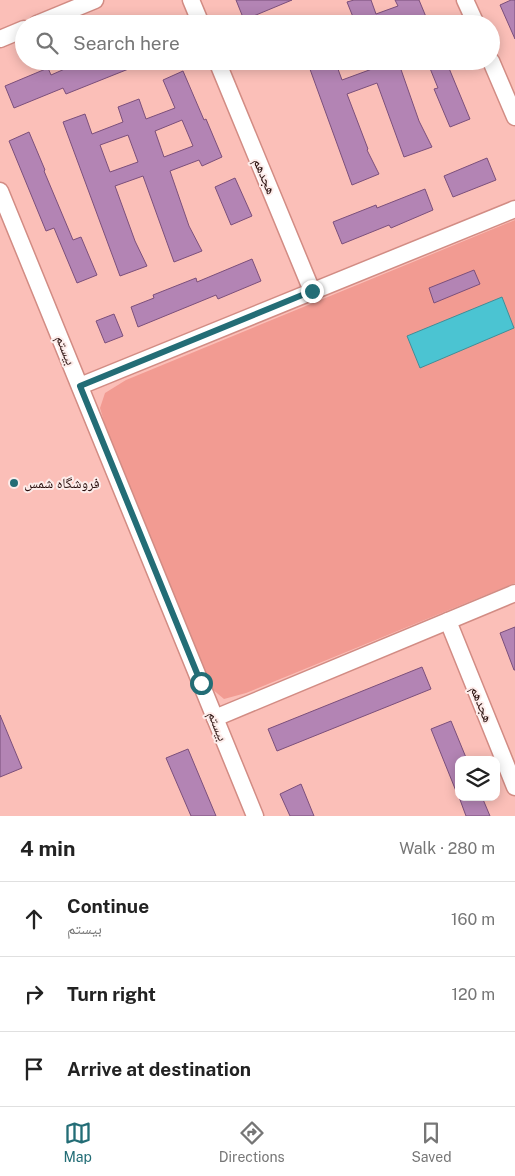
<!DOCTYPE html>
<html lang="en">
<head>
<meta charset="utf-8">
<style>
	body { margin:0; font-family:"Public Sans","Noto Naskh Arabic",sans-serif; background:#f6f6f6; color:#222 }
	.controls { position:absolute; right:15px; bottom:15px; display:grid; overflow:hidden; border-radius:10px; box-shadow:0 2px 12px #0003 }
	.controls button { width:45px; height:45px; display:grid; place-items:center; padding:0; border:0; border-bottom:1px solid #e0e0e0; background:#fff; color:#222; font:25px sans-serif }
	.stop { position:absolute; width:15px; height:15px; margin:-11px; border:4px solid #236d76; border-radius:50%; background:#fff }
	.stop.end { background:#236d76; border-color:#fff; box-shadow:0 1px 5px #0008 }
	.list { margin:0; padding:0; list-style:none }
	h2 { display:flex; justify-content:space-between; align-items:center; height:65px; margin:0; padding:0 20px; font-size:21px }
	h2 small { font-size:16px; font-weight:400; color:#767676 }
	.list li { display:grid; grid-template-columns:32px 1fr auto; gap:15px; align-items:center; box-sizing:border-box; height:75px; padding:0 20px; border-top:1px solid #e0e0e0 }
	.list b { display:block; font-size:19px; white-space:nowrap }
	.list p { margin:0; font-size:16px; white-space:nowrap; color:#767676 }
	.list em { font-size:16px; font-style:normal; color:#767676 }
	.icon { flex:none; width:28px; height:28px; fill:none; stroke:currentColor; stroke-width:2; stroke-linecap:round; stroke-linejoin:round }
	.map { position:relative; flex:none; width:515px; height:816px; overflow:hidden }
	.search { position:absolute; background:#fff; box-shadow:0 2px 12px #0003; left:15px; right:15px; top:15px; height:55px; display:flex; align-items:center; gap:12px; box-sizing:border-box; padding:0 18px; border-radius:28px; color:#767676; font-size:19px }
	.sheet { height:290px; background:#fff }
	nav { display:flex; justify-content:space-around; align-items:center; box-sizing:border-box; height:70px; border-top:1px solid #e0e0e0; background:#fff; font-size:14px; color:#767676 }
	nav a { display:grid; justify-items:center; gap:2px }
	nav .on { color:#236d76 }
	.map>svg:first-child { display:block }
	.green { fill:#f29b92 }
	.water { fill:#4bc4d2; stroke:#408d97 }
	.building { fill:#b384b4; stroke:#7b4f7b; fill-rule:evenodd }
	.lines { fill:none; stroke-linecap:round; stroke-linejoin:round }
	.minor-casing { stroke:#d28c84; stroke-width:19 }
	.minor { stroke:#fff; stroke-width:16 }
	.route { stroke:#236d76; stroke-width:6 }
	.poi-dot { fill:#236d76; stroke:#fdedeb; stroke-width:2 }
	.labels { text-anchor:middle; stroke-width:4; stroke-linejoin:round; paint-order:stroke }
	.street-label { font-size:14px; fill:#280e0c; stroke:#fdedeb }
	.poi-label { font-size:14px; fill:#280e0c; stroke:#fdedeb; text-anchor:start }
</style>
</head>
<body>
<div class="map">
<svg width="515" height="816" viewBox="0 0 515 816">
	<rect width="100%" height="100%" fill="#fbbfb8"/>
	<path class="green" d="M 515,220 L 515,583 L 246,693 L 224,699 L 212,689 L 105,425 L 100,408 L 105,393 L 126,380 Z"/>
	<path class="water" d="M 502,297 L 514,328 L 420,368 L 407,336 Z"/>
	<g class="building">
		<path d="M 236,0 L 292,0 L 244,20 Z"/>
		<path d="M 354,0 L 371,0 L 376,14 L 398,6 L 395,0 L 419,0 L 429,24 L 353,24 L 353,23 L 355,22 L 347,2 Z"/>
		<path d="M 511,0 L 515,0 L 515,39 L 500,5 Z"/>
		<path d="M 83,61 L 146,62 L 66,94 L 63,88 L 14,108 L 5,86 L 48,68 L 51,75 Z"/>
		<path d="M 307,61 L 335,61 L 342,80 L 372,69 L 369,61 L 398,61 L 419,121 L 432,147 L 404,157 L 377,83 L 347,94 L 368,149 L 367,150 L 379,174 L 352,185 Z"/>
		<path d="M 427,61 L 446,61 L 470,119 L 450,127 L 434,89 L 438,88 Z"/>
		<path d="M 183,71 L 204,120 L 206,119 L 222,157 L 202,166 L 199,160 L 170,171 L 189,226 L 202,251 L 174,262 L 143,176 L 115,186 L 135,241 L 147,266 L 120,276 L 63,122 L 85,114 L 92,134 L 123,122 L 118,107 L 139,99 L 146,119 L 175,108 L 163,80 ZM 182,120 L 193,146 L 164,157 L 155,131 ZM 128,135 L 138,162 L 110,172 L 100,145 Z"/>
		<path d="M 29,132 L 45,170 L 44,171 L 73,240 L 81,237 L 97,275 L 77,283 L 54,228 L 46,231 L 9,141 Z"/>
		<path d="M 487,158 L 496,180 L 453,197 L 444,176 Z"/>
		<path d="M 235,178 L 252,216 L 231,225 L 215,187 Z"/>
		<path d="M 425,189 L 433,210 L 391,228 L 389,225 L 342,244 L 333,222 L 376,205 L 377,208 Z"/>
		<path d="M 252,259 L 261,281 L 218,299 L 216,295 L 138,327 L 131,307 L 154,298 L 153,295 L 196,278 L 197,282 Z"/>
		<path d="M 474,270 L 480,284 L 434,303 L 429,288 Z"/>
		<path d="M 114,314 L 123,336 L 105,343 L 96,321 Z"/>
		<path d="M 515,627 L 515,670 L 514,670 L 500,633 Z"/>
		<path d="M 422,667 L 431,689 L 277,751 L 268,729 Z"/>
		<path d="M 0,715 L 22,768 L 0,777 Z"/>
		<path d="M 451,721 L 467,760 L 459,760 L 458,796 L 431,729 Z"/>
		<path d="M 188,749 L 216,816 L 191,816 L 166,758 Z"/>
		<path d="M 301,784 L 314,816 L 290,816 L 280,794 Z"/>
		<path d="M 459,797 L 482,797 L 490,816 L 466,816 Z"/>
	</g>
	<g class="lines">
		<g class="minor-casing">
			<g id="minor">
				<path d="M 191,0 L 201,24"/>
				<path d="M 465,0 L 476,24"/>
				<path d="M 37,24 L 95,0"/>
				<path d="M 0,39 L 24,29"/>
				<path d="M 217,61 L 312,291"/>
				<path d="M 491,61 L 515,117"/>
				<path d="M 0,191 L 255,816"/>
				<path d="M 80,386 L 515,209"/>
				<path d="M 448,621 L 515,787"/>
				<path d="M 215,718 L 515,593"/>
			</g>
		</g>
		<use href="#minor" class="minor"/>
	</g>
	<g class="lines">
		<path class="route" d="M 201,683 L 80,386 L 312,291"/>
	</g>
	<circle class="poi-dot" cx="14" cy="483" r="5"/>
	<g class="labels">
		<g class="street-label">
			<text transform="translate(265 176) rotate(67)" y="5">هجدهم</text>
			<text transform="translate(66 350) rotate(68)" y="5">بیستم</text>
			<text transform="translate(482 704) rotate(68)" y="5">هجدهم</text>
			<text transform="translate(218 726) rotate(68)" y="5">بیستم</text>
		</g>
		<g class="poi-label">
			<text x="24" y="488">فروشگاه شمس</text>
		</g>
	</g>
</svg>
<div class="controls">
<button><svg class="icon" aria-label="layers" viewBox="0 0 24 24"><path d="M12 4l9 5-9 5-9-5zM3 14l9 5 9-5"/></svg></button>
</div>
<div class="stop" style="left:201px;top:683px"></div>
<div class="stop end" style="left:312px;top:291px"></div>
<div class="search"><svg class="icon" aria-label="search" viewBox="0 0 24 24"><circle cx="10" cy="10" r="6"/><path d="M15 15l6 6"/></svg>Search here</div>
</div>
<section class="sheet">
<h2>4 min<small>Walk · 280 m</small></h2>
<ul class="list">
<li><svg class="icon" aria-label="ahead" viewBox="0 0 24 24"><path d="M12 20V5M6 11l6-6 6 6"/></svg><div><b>Continue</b><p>بیستم</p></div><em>160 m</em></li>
<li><svg class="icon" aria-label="right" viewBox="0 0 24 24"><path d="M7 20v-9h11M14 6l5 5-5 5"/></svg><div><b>Turn right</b></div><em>120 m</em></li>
<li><svg class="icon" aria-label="arrive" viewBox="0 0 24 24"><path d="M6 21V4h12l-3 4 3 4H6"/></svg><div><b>Arrive at destination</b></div></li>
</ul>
</section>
<nav>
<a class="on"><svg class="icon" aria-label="map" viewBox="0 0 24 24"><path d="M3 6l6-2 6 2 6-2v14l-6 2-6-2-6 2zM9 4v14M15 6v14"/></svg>Map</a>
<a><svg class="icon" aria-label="directions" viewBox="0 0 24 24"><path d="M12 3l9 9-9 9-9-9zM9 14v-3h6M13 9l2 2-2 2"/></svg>Directions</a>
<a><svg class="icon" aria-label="saved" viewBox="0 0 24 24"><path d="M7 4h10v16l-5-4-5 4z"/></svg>Saved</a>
</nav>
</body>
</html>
